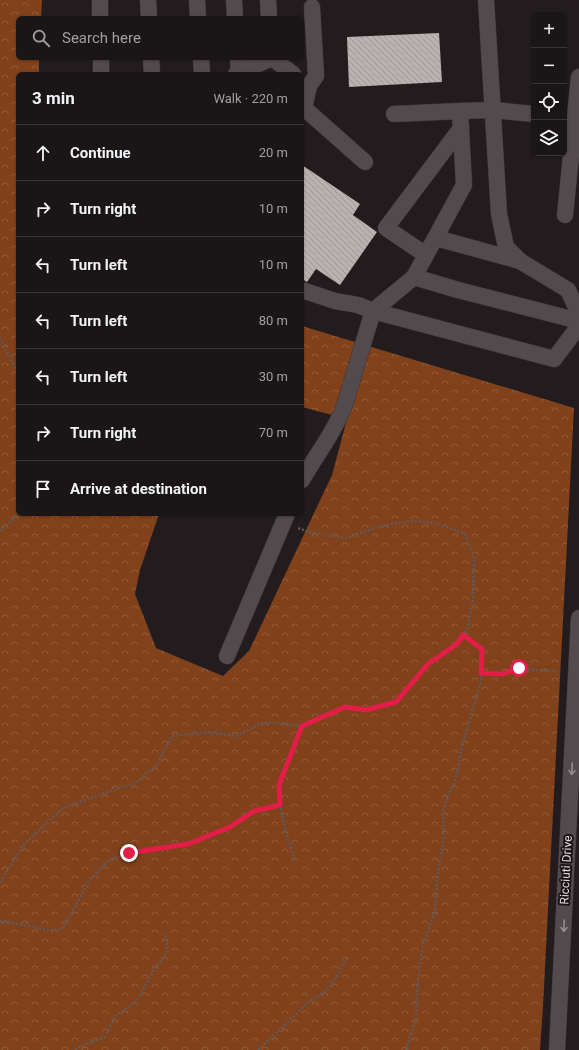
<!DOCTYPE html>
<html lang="en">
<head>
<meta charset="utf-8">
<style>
	body { margin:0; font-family:Roboto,sans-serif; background:#231e1f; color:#f1f3f6 }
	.controls { position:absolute; right:12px; top:12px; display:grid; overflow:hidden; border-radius:6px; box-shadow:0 1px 3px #0004 }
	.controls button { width:36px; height:36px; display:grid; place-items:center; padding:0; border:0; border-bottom:1px solid #383435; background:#1a1516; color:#f1f3f6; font:20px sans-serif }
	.stop { position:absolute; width:12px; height:12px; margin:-9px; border:3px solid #e11d48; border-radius:50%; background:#fff }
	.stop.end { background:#e11d48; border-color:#fff; box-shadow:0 1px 4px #0008 }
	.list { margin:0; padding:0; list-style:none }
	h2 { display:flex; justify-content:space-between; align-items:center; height:52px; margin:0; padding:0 16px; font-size:17px }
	h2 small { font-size:13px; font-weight:400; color:#9f9fa1 }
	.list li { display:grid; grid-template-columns:26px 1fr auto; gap:12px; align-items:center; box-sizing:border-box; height:56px; padding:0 16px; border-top:1px solid #383435 }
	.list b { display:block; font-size:15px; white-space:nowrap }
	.list em { font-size:13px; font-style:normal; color:#9f9fa1 }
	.icon { flex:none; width:22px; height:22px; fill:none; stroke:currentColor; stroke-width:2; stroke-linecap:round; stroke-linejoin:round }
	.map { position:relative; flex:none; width:579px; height:1050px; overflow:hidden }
	.search { position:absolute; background:#1a1516; box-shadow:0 1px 3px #0004; left:16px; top:16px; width:288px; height:44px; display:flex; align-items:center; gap:10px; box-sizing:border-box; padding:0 14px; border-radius:6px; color:#9f9fa1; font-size:15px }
	.panel { position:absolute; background:#1a1516; box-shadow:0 1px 3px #0004; left:16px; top:72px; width:288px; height:444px; border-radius:6px }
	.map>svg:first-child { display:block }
	.forest { fill:url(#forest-crowns) }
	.building { fill:url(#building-back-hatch) }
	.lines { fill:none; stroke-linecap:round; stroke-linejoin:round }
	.minor-casing { stroke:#3c3738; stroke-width:17 }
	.path { stroke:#605a5c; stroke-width:2.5; stroke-dasharray:2 2; stroke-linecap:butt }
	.minor { stroke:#524a4d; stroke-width:16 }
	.oneway { stroke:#948d90 }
	.route { stroke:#e11d48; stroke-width:5 }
	.labels { text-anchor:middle; stroke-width:4; stroke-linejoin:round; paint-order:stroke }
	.street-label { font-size:12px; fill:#e4dfe1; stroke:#191315 }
</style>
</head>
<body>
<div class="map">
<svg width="579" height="1050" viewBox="0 0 579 1050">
	<defs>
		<pattern id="forest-crowns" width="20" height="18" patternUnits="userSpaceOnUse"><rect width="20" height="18" fill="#81411b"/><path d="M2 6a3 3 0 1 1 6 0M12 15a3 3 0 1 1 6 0" fill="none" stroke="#935c3c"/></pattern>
		<pattern id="building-back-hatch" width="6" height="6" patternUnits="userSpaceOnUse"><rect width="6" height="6" fill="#bab2b1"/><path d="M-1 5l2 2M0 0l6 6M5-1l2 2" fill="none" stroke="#9c9696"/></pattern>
	</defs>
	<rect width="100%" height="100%" fill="#221c1e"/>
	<path class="forest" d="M 0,0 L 42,0 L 41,18 L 18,18 L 18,58 L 39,58 L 39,74 L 18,74 L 18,514 L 159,514 L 140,570 L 135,594 L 156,648 L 223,676 L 249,651 L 332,475 L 347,419 L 302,407 L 302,326 L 574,408 L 543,1006 L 540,1050 L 0,1050 Z"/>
	<g class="building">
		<path d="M 439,33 L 442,82 L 349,87 L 347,37 Z"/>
		<path d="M 302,165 L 360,204 L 353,215 L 377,232 L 340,285 L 316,269 L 307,282 L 302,279 Z"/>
	</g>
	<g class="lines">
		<g class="minor-casing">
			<g id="minor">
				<path d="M 100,0 L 100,18"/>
				<path d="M 148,0 L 149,18"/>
				<path d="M 197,0 L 198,18"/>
				<path d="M 234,0 L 235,18"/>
				<path d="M 268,0 L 269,18"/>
				<path d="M 486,0 L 499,214 L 506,247 L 520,261 L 568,290 L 579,314"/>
				<path d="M 312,7 L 316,76 L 309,86 L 304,108 L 365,162"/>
				<path d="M 101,58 L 101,74"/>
				<path d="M 151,58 L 152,74"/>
				<path d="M 201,58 L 202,74"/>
				<path d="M 238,58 L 239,73"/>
				<path d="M 272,58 L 293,74"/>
				<path d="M 236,74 L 272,58"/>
				<path d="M 394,114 L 460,111"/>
				<path d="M 565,215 L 579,77"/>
				<path d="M 436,238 L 520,261"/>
				<path d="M 426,255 L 386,228 L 461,128"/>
				<path d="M 414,277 L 464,185 L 460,111 L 493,110 L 534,114"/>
				<path d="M 302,290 L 335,301 L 358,305 L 373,311 L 554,359 L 579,326"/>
				<path d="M 302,480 C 316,455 334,433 344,407 L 373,311 L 414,277 L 458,290 L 579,321"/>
				<path d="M 227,656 L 287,514"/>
				<path d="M 557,1050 L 579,618"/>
			</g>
		</g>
		<g class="path">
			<path d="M 0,338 L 18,374"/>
			<path d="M 0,531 L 19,514"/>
			<path d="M 481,673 L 502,674 L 519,668 L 543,671 L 557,671"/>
			<path d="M 295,860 L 287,837 L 280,805 L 279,785 L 302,726"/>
			<path d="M 0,882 L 25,843 L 63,808 L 113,790 L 136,783 L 157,765 L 172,736 L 209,732 L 236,736 L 264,722 L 302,726 L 345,707 L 366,710 L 396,703 L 428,664 L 457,643 L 468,628 L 473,599 L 474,556 L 465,534 L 436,523 L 411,521 L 380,526 L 346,538 L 309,532 L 298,528"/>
			<path d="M 0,921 L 31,926 L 50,931 L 63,928 L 91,878 L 109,860 L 129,853 L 161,849 L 188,844 L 230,827 L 255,811 L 280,805"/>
			<path d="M 75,1050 L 81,1046 L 105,1037 L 115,1016 L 137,1001 L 154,970 L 168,951 L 165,933"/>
			<path d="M 258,1050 L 281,1029 L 306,1004 L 326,991 L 337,976 L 346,958"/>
			<path d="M 406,1050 L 416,1019 L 418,981 L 423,944 L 435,912 L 437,881 L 444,837 L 443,809 L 456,777 L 462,746 L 481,681 L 482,649 L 463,635"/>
		</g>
		<use href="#minor" class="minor"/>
	</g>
	<defs><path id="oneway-shaft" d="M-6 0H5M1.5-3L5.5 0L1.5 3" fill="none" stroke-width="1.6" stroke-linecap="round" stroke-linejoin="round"/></defs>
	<g class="oneway">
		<use href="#oneway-shaft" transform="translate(572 769) rotate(93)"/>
		<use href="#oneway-shaft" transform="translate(564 926) rotate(93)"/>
	</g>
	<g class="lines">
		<path class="route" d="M 129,853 L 188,844 L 230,827 L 254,811 L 280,805 L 279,785 L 302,726 L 345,707 L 366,710 L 396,702 L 428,664 L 457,644 L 463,635 L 482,649 L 481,673 L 502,674 L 519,668"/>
	</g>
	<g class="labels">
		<g class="street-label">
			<text transform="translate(566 870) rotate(-87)" y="4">Ricciuti Drive</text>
		</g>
	</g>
</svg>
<div class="controls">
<button>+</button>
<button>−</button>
<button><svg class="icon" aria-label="locate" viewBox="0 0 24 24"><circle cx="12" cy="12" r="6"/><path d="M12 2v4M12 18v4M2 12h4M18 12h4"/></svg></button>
<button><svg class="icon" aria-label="layers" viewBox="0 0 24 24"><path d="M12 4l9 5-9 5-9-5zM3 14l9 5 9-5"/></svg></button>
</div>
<div class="stop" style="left:519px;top:668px"></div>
<div class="stop end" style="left:129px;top:853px"></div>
<div class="search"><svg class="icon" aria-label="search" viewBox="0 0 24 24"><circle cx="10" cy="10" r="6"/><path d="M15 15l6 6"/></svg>Search here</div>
<section class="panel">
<h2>3 min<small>Walk · 220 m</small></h2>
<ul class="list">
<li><svg class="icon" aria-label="ahead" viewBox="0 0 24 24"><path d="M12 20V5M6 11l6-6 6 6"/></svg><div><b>Continue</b></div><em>20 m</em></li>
<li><svg class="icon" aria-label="right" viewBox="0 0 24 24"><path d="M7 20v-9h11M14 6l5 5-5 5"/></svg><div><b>Turn right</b></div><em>10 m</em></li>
<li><svg class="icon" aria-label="left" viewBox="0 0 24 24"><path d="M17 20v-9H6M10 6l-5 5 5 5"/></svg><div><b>Turn left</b></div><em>10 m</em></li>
<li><svg class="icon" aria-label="left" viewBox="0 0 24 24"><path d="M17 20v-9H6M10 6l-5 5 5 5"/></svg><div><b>Turn left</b></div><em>80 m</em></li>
<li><svg class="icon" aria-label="left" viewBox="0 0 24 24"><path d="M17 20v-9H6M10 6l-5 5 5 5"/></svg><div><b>Turn left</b></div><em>30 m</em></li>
<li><svg class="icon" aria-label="right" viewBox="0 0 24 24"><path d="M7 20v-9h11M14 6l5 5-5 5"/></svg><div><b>Turn right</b></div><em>70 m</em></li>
<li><svg class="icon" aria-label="arrive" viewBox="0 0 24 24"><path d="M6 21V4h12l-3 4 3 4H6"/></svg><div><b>Arrive at destination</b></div></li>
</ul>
</section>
</div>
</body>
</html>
